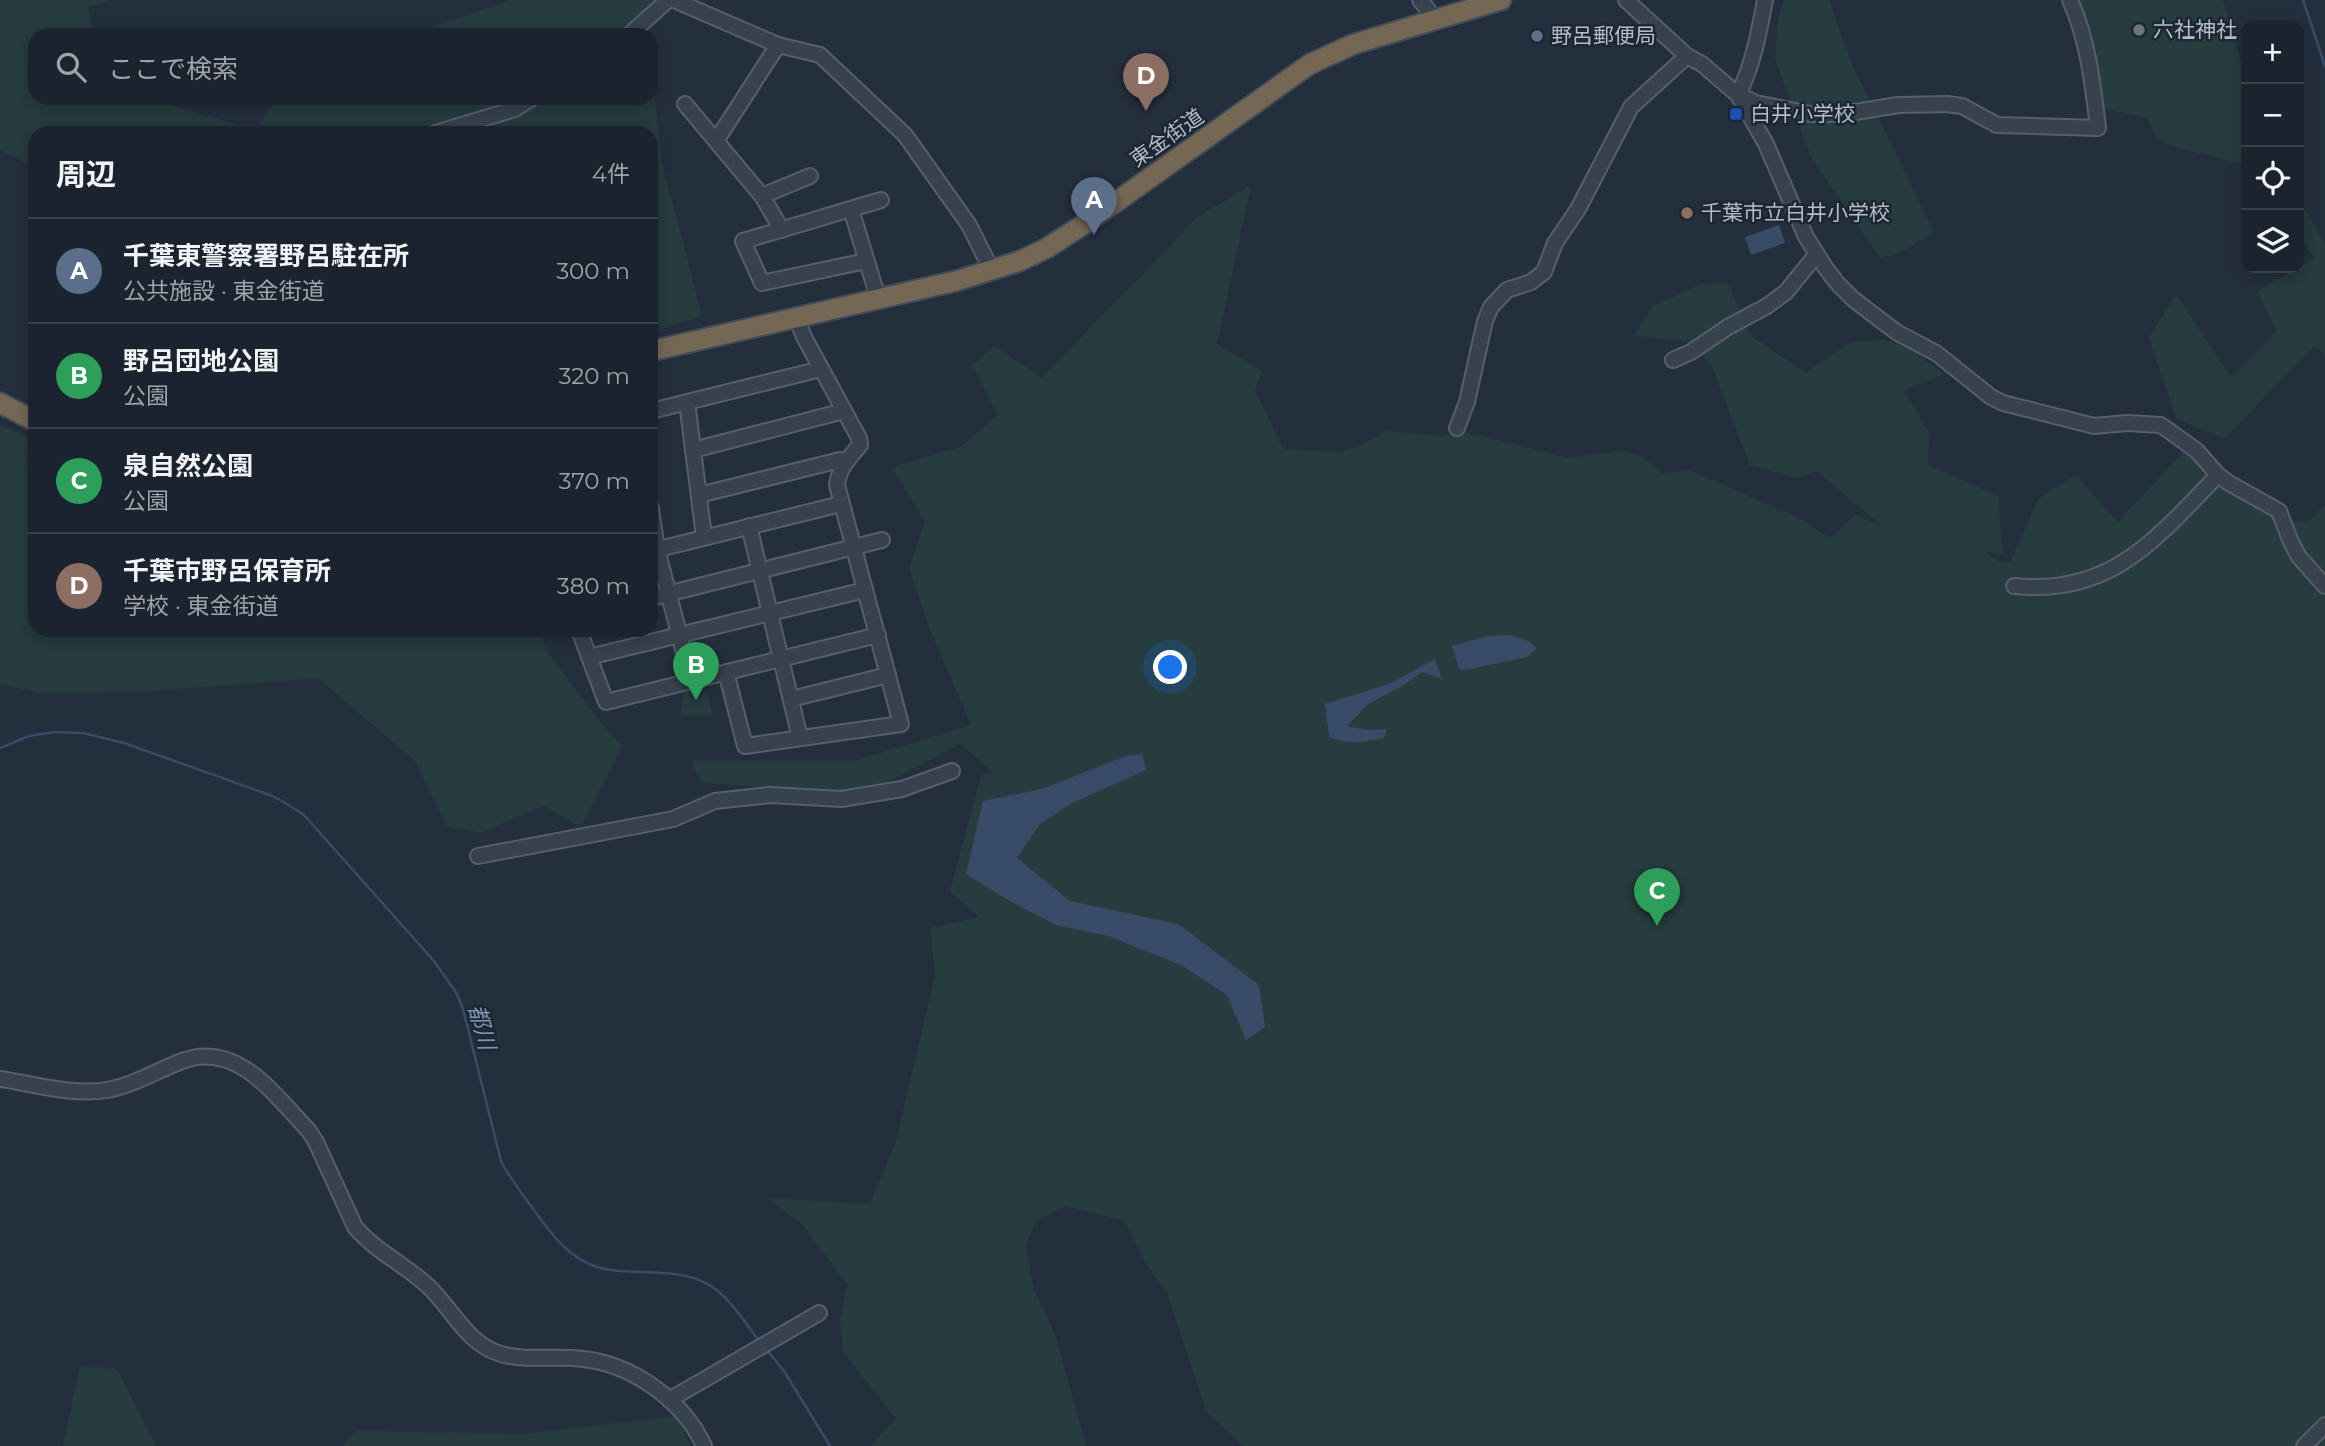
<!DOCTYPE html>
<html lang="ja">
<head>
<meta charset="utf-8">
<style>
	body { margin:0; font-family:Montserrat,"Noto Sans JP",sans-serif; background:#242b36; color:#f1f3f6 }
	.controls { position:absolute; right:21px; top:21px; display:grid; overflow:hidden; border-radius:14px; box-shadow:0 4px 18px #0003 }
	.controls button { width:63px; height:63px; display:grid; place-items:center; padding:0; border:0; border-bottom:2px solid #39404a; background:#1b232e; color:#f1f3f6; font:35px sans-serif }
	.you { position:absolute; left:1171px; top:668px; width:24px; height:24px; margin:-18px; border:5px solid #fff; border-radius:50%; background:#1a73e8; box-shadow:0 0 0 10px #1a73e833 }
	.badge { display:grid; place-items:center; width:46px; height:46px; border-radius:50%; background:#8bbbb9; color:#fff; font-size:23px; font-weight:700 }
	.pin { position:absolute; translate:-50% -58px; filter:drop-shadow(0 2px 4px #0008) }
	.pin::after { content:''; position:absolute; top:37px; width:24px; height:21px; background:inherit; clip-path:polygon(0 0,100% 0,50% 100%) }
	.list { margin:0; padding:0; list-style:none }
	h2 { display:flex; justify-content:space-between; align-items:center; height:91px; margin:0; padding:0 28px; font-size:30px }
	h2 small { font-size:23px; font-weight:400; color:#a0a4aa }
	.list li { display:grid; grid-template-columns:46px 1fr auto; gap:21px; align-items:center; box-sizing:border-box; height:105px; padding:0 28px; border-top:2px solid #39404a }
	.list b { display:block; font-size:26px; white-space:nowrap }
	.list p { margin:0; font-size:23px; white-space:nowrap; color:#a0a4aa }
	.list em { font-size:23px; font-style:normal; color:#a0a4aa }
	.icon { flex:none; width:38px; height:38px; fill:none; stroke:currentColor; stroke-width:2; stroke-linecap:round; stroke-linejoin:round }
	.map { position:relative; flex:none; width:2325px; height:1446px; overflow:hidden }
	.search { position:absolute; background:#1b232e; box-shadow:0 4px 18px #0003; left:28px; top:28px; width:630px; height:77px; display:flex; align-items:center; gap:18px; box-sizing:border-box; padding:0 24px; border-radius:21px; color:#a0a4aa; font-size:26px }
	.panel { position:absolute; background:#1b232e; box-shadow:0 4px 18px #0003; left:28px; top:126px; width:630px; height:511px; border-radius:21px }
	.map>svg:first-child { display:block }
	.green { fill:#263c3f }
	.water { fill:#394c67 }
	.lines { fill:none; stroke-linecap:round; stroke-linejoin:round }
	.stream { stroke:#394c67; stroke-width:2.5 }
	.minor-casing { stroke:#565f6c; stroke-width:18 }
	.highway-casing { stroke:#434c59; stroke-width:23 }
	.minor { stroke:#38414e; stroke-width:14 }
	.highway { stroke:#746855; stroke-width:19 }
	.worship-dot { fill:#6b7280; stroke:#1d2633; stroke-width:2.5 }
	.service-dot { fill:#5c6f8a; stroke:#1d2633; stroke-width:2.5 }
	.transit-dot { fill:#1a4fb4; stroke:#1d2633; stroke-width:2.5 }
	.education-dot { fill:#8d6e63; stroke:#1d2633; stroke-width:2.5 }
	.labels { text-anchor:middle; stroke-width:5; stroke-linejoin:round; paint-order:stroke }
	.poi-label { font-size:21px; fill:#b4bcc9; stroke:#1d2633; text-anchor:start }
	.street-label { font-size:21px; fill:#b4bcc9; stroke:#1d2633 }
	.water-label { font-size:23px; font-style:italic; fill:#7c92b1; stroke:#1d2633 }
</style>
</head>
<body>
<div class="map">
<svg width="2325" height="1446" viewBox="0 0 2325 1446">
	<rect width="100%" height="100%" fill="#242f3e"/>
	<g class="green">
		<path d="M 0,0 L 110,0 L 88,7 L 93,35 L 35,35 L 35,98 L 146,98 L 256,130 L 276,98 L 651,98 L 651,91 L 655,99 L 662,162 L 702,316 L 651,332 L 651,133 L 35,133 L 35,167 L 0,150 Z"/>
		<path d="M 511,0 L 657,0 L 655,4 L 623,32 L 624,35 L 428,35 L 427,29 Z"/>
		<path d="M 1784,0 L 1829,0 L 1852,64 L 1934,232 L 1899,253 L 1880,258 L 1811,157 L 1775,59 L 1778,19 Z"/>
		<path d="M 2078,0 L 2223,0 L 2246,78 L 2246,165 L 2172,146 L 2157,139 L 2147,118 L 2103,108 L 2091,47 Z"/>
		<path d="M 1251,185 L 1217,344 L 1262,371 L 1255,390 L 1283,449 L 1341,452 L 1363,444 L 1386,431 L 1443,436 L 1461,431 L 1567,458 L 1625,451 L 1641,456 L 1662,473 L 1692,471 L 1799,518 L 1828,537 L 1833,536 L 1854,515 L 1882,526 L 1817,471 L 1797,478 L 1750,465 L 1712,367 L 1692,342 L 1634,336 L 1652,306 L 1702,284 L 1728,283 L 1751,336 L 1806,373 L 1850,342 L 1884,340 L 1906,346 L 1944,374 L 1904,390 L 1929,433 L 1928,465 L 1998,496 L 2003,554 L 1984,552 L 2001,562 L 2010,562 L 2039,498 L 2076,475 L 2118,522 L 2186,449 L 2276,517 L 2279,524 L 2311,520 L 2325,504 L 2325,1446 L 1243,1446 L 1206,1411 L 1167,1293 L 1145,1263 L 1125,1221 L 1066,1206 L 1036,1221 L 1026,1245 L 1033,1287 L 1055,1334 L 1086,1446 L 870,1446 L 896,1419 L 843,1352 L 840,1321 L 847,1284 L 802,1224 L 767,1198 L 870,1204 L 896,1141 L 935,976 L 930,928 L 979,917 L 950,891 L 981,776 L 992,771 L 960,744 L 860,796 L 701,782 L 691,761 L 854,761 L 971,725 L 931,632 L 909,569 L 925,522 L 892,467 L 960,447 L 998,415 L 972,365 L 995,346 L 1041,378 L 1198,217 Z"/>
		<path d="M 2299,199 L 2325,244 L 2325,356 L 2315,346 L 2224,439 L 2176,418 L 2149,338 L 2176,294 L 2231,377 L 2277,331 L 2257,291 L 2314,258 L 2299,234 Z"/>
		<path d="M 0,425 L 27,435 L 26,465 L 33,498 L 35,499 L 35,630 L 541,630 L 546,650 L 598,719 L 622,746 L 581,827 L 543,806 L 481,833 L 447,826 L 415,761 L 318,678 L 141,692 L 41,693 L 0,684 Z"/>
		<path d="M 704,680 L 713,715 L 681,715 L 684,686 Z"/>
		<path d="M 80,1366 L 117,1369 L 156,1446 L 63,1446 Z"/>
		<path d="M 677,1416 L 690,1446 L 342,1446 L 355,1431 L 524,1434 Z"/>
	</g>
	<g class="water">
		<path d="M 1779,225 L 1785,243 L 1751,255 L 1745,237 Z"/>
		<path d="M 1511,635 L 1528,641 L 1537,648 L 1527,657 L 1465,670 L 1459,669 L 1452,646 L 1488,636 Z"/>
		<path d="M 1435,659 L 1442,679 L 1422,672 L 1402,686 L 1368,704 L 1347,726 L 1367,730 L 1387,729 L 1384,738 C 1365,742 1348,745 1329,737 L 1325,704 L 1389,684 Z"/>
		<path d="M 1142,754 L 1146,770 L 1072,803 L 1040,824 L 1017,858 L 1070,901 L 1178,924 L 1259,985 L 1265,1027 L 1246,1040 L 1227,995 L 1181,965 L 1108,936 L 1056,925 L 1006,899 L 966,874 L 983,801 L 1042,789 L 1126,756 Z"/>
	</g>
	<g class="lines">
		<g class="stream">
			<path d="M 2303,0 L 2325,66"/>
			<path d="M 0,748 L 29,736 L 54,732 L 83,733 L 124,743 L 270,795 L 284,802 L 304,815 L 434,961 L 457,994 L 463,1009 L 501,1161 C 509,1177 520,1191 531,1206 C 552,1235 572,1265 611,1270 C 647,1275 689,1266 719,1292 C 735,1305 747,1326 760,1342"/>
			<path d="M 766,1349 L 784,1371 L 830,1446"/>
		</g>
		<g class="minor-casing">
			<g id="minor">
				<path d="M 674,0 L 778,45 L 820,55 L 905,135 L 969,225 L 992,271"/>
				<path d="M 1420,0 L 1429,11 L 1431,20"/>
				<path d="M 1626,0 L 1687,56 L 1702,64 L 1738,95 L 1766,144 L 1806,237 L 1827,270 L 1838,284 L 1853,299 L 1883,322 L 1898,333 L 1936,353 L 1991,397 L 2003,403 L 2094,426 L 2127,423 L 2161,425 L 2197,451 L 2218,475 L 2229,483 L 2279,511 L 2291,542 L 2299,557 L 2325,586"/>
				<path d="M 1765,0 C 1759,33 1753,65 1738,95 L 1756,103 L 1810,114 L 1843,114 L 1898,105 L 1947,104 L 1962,106 L 1997,125 L 2098,128 C 2093,85 2088,40 2070,0"/>
				<path d="M 629,35 L 668,0"/>
				<path d="M 685,104 L 762,196 L 782,230"/>
				<path d="M 435,133 L 515,109 L 532,98"/>
				<path d="M 716,141 L 778,45"/>
				<path d="M 762,196 L 810,176"/>
				<path d="M 851,209 L 878,298"/>
				<path d="M 866,261 L 762,283 L 743,241 L 881,200"/>
				<path d="M 1673,360 L 1691,352 L 1728,327 L 1767,306 L 1786,292 L 1816,255"/>
				<path d="M 687,402 L 704,537"/>
				<path d="M 651,411 L 821,369"/>
				<path d="M 1457,428 L 1467,402 L 1485,321 L 1491,307 L 1507,290 L 1531,282 L 1544,272 L 1555,243 L 1578,209 L 1631,107 L 1687,56"/>
				<path d="M 693,450 L 844,411"/>
				<path d="M 699,495 L 840,460 L 846,462"/>
				<path d="M 651,508 L 657,549 L 691,680"/>
				<path d="M 749,526 L 800,738"/>
				<path d="M 651,551 L 841,504"/>
				<path d="M 2014,586 C 2111,596 2156,539 2218,475"/>
				<path d="M 651,598 L 882,540"/>
				<path d="M 579,630 L 606,702 L 878,635"/>
				<path d="M 589,657 L 865,590"/>
				<path d="M 726,672 L 745,746 L 901,724 L 837,485 C 839,468 849,458 860,445 L 859,438 L 804,337 L 797,319"/>
				<path d="M 791,699 L 888,675"/>
				<path d="M 478,856 L 673,819 L 715,801 L 770,795 L 841,799 L 902,789 L 952,771"/>
				<path d="M 0,1079 C 34,1084 72,1096 107,1090 C 134,1085 156,1071 182,1061 C 238,1040 275,1096 309,1131 L 316,1142 L 355,1227 C 376,1252 406,1265 429,1287 C 452,1309 467,1343 498,1353 C 524,1362 556,1355 583,1359 C 632,1364 684,1401 704,1446"/>
				<path d="M 669,1400 L 819,1313"/>
				<path d="M 2304,1446 L 2325,1425"/>
			</g>
		</g>
		<g class="highway-casing">
			<g id="highway">
				<path d="M 651,351 L 956,281 L 1020,261 L 1047,248 L 1092,219 L 1310,64 L 1354,44 L 1501,0"/>
				<path d="M 0,403 L 35,421"/>
			</g>
		</g>
		<use href="#minor" class="minor"/>
		<use href="#highway" class="highway"/>
	</g>
	<circle class="worship-dot" cx="2139" cy="30" r="7"/>
	<circle class="service-dot" cx="1537" cy="36" r="7"/>
	<rect class="transit-dot" x="1729" y="107" width="14" height="14" rx="3.5"/>
	<circle class="education-dot" cx="1687" cy="213" r="7"/>
	<g class="labels">
		<g class="poi-label">
			<text x="2153" y="37">六社神社</text>
			<text x="1551" y="43">野呂郵便局</text>
			<text x="1750" y="121">白井小学校</text>
			<text x="1701" y="220">千葉市立白井小学校</text>
		</g>
		<g class="street-label">
			<text transform="translate(1167 138) rotate(-35)" y="7">東金街道</text>
		</g>
		<g class="water-label">
			<text transform="translate(482 1027) rotate(75)" y="8">都川</text>
		</g>
	</g>
</svg>
<div class="controls">
<button>+</button>
<button>−</button>
<button><svg class="icon" aria-label="locate" viewBox="0 0 24 24"><circle cx="12" cy="12" r="6"/><path d="M12 2v4M12 18v4M2 12h4M18 12h4"/></svg></button>
<button><svg class="icon" aria-label="layers" viewBox="0 0 24 24"><path d="M12 4l9 5-9 5-9-5zM3 14l9 5 9-5"/></svg></button>
</div>
<div class="you"></div>
<div class="pin badge" style="left:1094px;top:235px;background:#5c6f8a">A</div>
<div class="pin badge" style="left:696px;top:700px;background:#2e9e5b">B</div>
<div class="pin badge" style="left:1657px;top:926px;background:#2e9e5b">C</div>
<div class="pin badge" style="left:1146px;top:111px;background:#8d6e63">D</div>
<div class="search"><svg class="icon" aria-label="search" viewBox="0 0 24 24"><circle cx="10" cy="10" r="6"/><path d="M15 15l6 6"/></svg>ここで検索</div>
<section class="panel">
<h2>周辺<small>4件</small></h2>
<ul class="list">
<li><span class="badge" style="background:#5c6f8a">A</span><div><b>千葉東警察署野呂駐在所</b><p>公共施設 · 東金街道</p></div><em>300 m</em></li>
<li><span class="badge" style="background:#2e9e5b">B</span><div><b>野呂団地公園</b><p>公園</p></div><em>320 m</em></li>
<li><span class="badge" style="background:#2e9e5b">C</span><div><b>泉自然公園</b><p>公園</p></div><em>370 m</em></li>
<li><span class="badge" style="background:#8d6e63">D</span><div><b>千葉市野呂保育所</b><p>学校 · 東金街道</p></div><em>380 m</em></li>
</ul>
</section>
</div>
</body>
</html>
